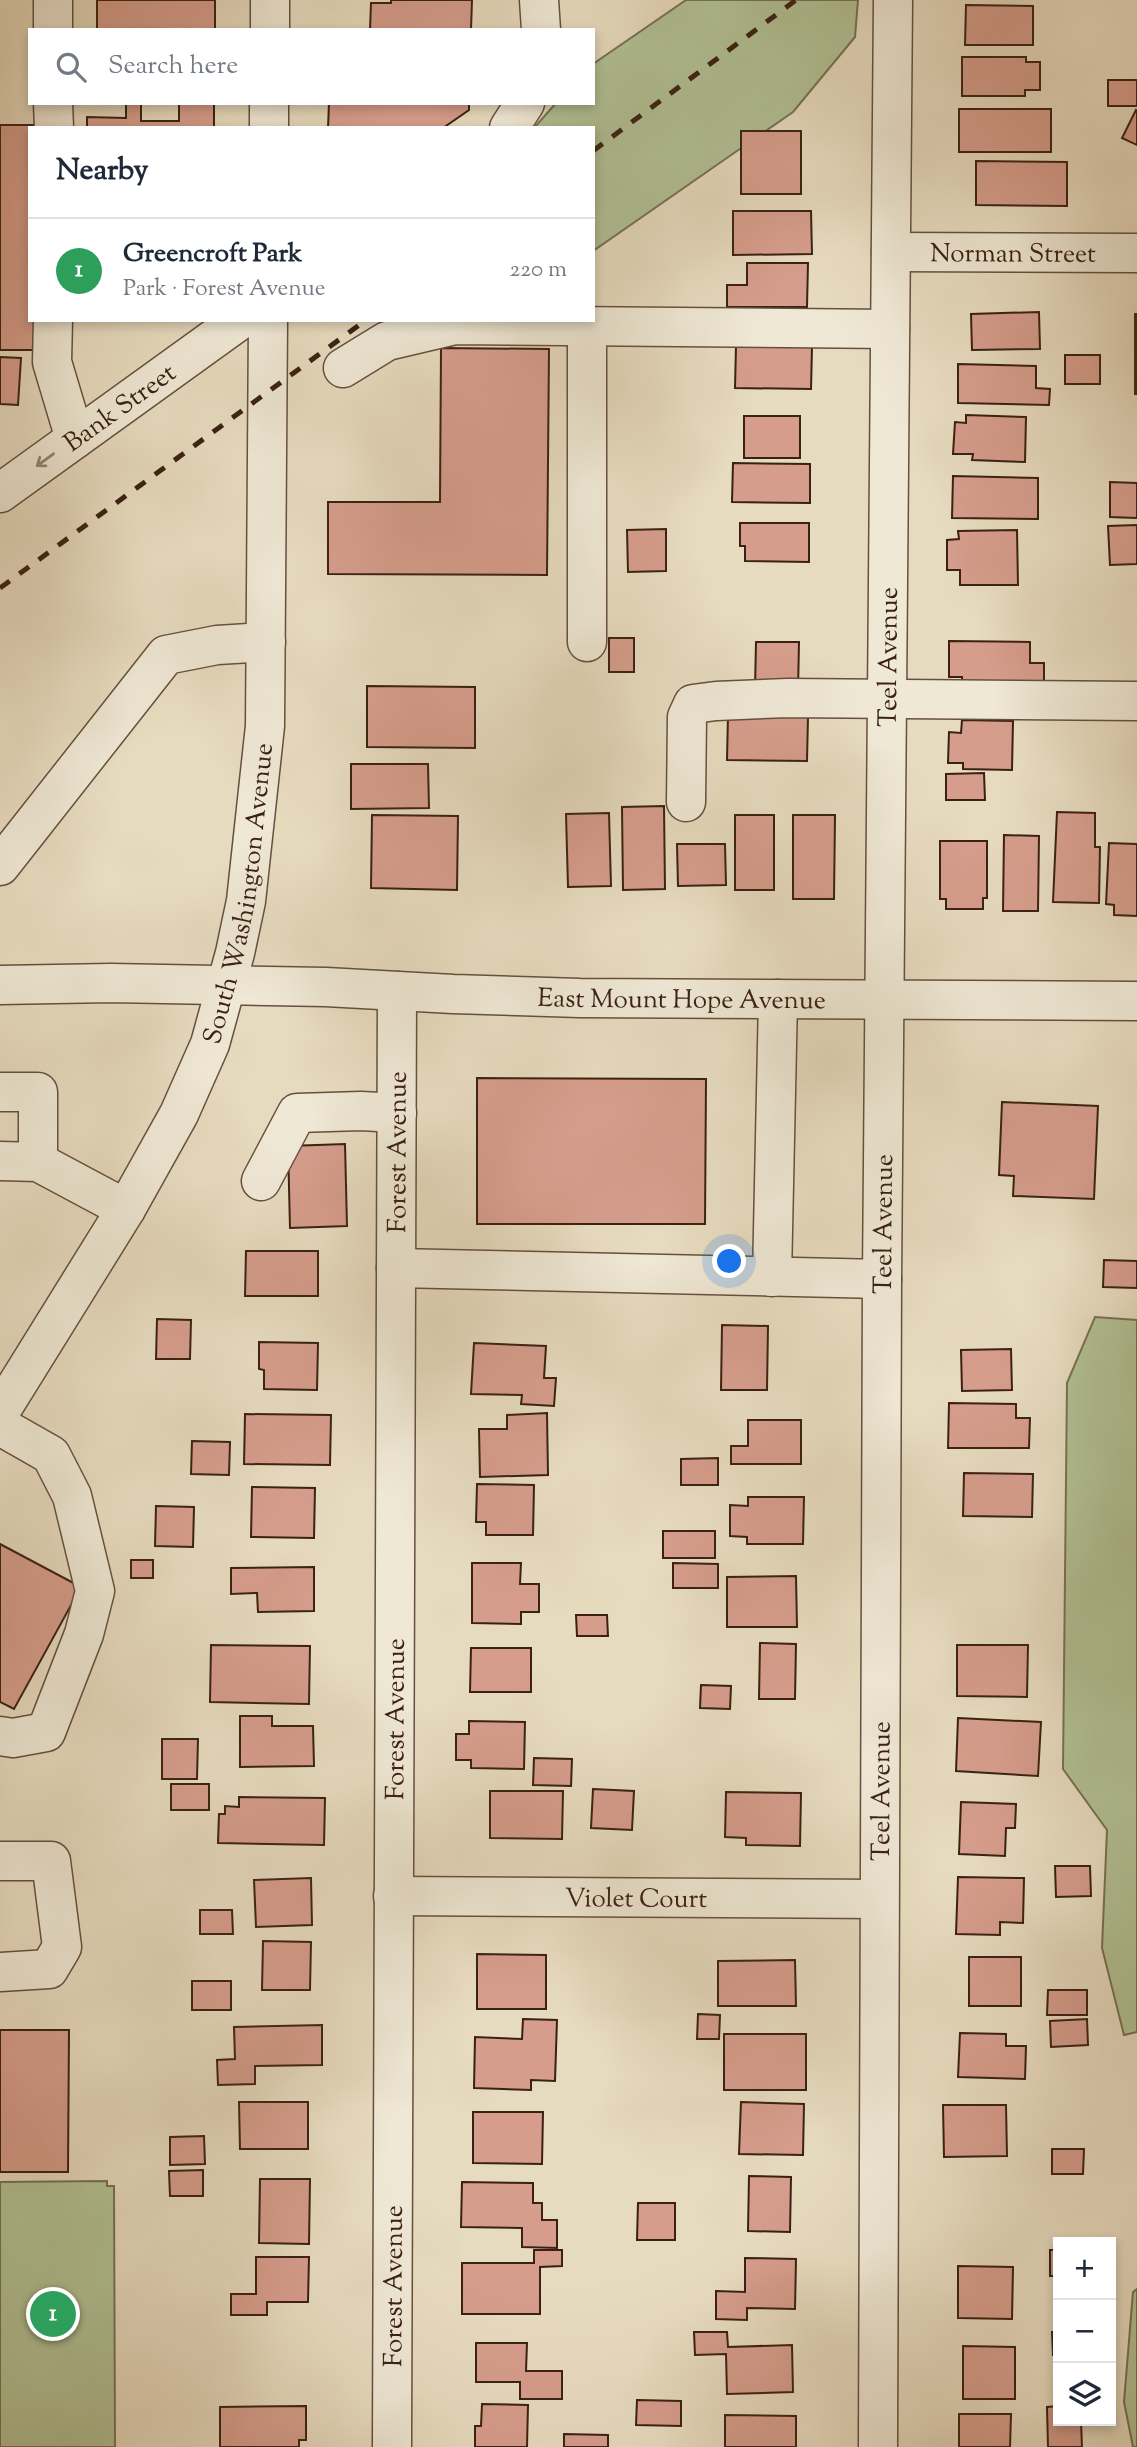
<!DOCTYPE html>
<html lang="en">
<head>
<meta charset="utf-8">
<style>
	body { margin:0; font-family:"Sorts Mill Goudy",serif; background:#f2f2f3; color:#1f2937 }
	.controls { position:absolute; right:21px; bottom:21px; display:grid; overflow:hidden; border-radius:0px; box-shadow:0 4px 10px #0003 }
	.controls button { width:63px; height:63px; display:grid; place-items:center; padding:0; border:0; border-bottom:2px solid #e0e1e3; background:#fff; color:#1f2937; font:35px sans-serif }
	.you { position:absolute; left:730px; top:1262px; width:24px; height:24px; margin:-18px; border:5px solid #fff; border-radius:50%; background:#1a73e8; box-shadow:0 0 0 10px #1a73e833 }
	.badge { display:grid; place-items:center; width:46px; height:46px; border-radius:50%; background:#2563eb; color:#fff; font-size:23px; font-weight:700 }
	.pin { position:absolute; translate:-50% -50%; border:4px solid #fff; box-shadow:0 2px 7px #0006 }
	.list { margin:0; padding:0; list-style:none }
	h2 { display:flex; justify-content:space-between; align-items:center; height:91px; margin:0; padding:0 28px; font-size:30px }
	h2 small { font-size:23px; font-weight:400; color:#747a83 }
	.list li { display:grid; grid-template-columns:46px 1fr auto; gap:21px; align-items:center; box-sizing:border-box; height:105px; padding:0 28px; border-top:2px solid #e0e1e3 }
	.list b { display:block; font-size:26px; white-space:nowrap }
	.list p { margin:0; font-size:23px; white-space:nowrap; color:#747a83 }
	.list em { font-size:23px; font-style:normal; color:#747a83 }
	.icon { flex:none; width:38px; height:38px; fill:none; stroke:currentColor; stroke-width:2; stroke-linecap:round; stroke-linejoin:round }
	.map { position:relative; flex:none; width:1137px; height:2447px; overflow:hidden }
	.search { position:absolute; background:#fff; box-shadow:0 4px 10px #0003; left:28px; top:28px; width:567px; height:77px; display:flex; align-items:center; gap:18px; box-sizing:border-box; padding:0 24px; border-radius:0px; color:#747a83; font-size:26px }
	.panel { position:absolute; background:#fff; box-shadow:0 4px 10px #0003; left:28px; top:126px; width:567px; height:196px; border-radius:0px }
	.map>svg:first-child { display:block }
	.green { fill:#b1c195; stroke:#767154; stroke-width:2 }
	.building { fill:#d69d8c; stroke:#3a2113; stroke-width:2 }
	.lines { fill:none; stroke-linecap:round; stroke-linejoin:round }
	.minor-casing { stroke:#65503e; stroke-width:41 }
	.minor { stroke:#efe8d5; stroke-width:38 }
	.rail { stroke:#3a2113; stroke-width:5; stroke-dasharray:12 12; stroke-linecap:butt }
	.oneway { stroke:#948474 }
	.labels { text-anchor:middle; stroke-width:5; stroke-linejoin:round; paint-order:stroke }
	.street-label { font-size:26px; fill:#3a2113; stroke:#efe8d5 }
</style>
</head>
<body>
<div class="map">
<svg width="1137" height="2447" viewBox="0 0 1137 2447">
	<rect width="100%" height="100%" fill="#e7dbbf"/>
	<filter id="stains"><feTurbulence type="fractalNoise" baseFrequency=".00286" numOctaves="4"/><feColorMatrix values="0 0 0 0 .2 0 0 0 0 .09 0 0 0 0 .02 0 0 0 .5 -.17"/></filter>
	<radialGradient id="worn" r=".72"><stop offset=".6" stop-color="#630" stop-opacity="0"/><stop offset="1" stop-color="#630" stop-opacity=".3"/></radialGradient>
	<g class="green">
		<path d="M 686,0 L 858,0 L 855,37 L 793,112 L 593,251 L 593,128 L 534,128 L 556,103 L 593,103 L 593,64 Z"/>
		<path d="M 1095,1317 L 1137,1320 L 1137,2032 L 1124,2035 L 1102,1948 L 1107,1830 L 1063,1769 L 1067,1383 Z"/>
		<path d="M 107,2181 L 107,2186 L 114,2186 L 115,2447 L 0,2447 L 0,2182 Z"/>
		<path d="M 1137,2289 L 1137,2447 L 1133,2447 L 1124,2402 L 1133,2292 Z"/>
	</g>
	<g class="building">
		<rect x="97" y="0" width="118" height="30"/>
		<path d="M 391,0 L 472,0 L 471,30 L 370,30 L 371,3 L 391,3 Z"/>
		<path d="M 966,5 L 1033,6 L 1033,45 L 965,45 Z"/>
		<path d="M 962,57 L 1026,57 L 1026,62 L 1040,62 L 1040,90 L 1025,90 L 1025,96 L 962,96 Z"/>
		<rect x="1108" y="80" width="29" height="26"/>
		<path d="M 126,103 L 141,103 L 141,121 L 179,121 L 179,103 L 214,103 L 214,128 L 69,128 L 87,127 L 87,117 L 126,118 Z"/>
		<path d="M 329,103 L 469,103 L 469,110 L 443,128 L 328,128 Z"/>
		<rect x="959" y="109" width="92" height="43"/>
		<path d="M 1136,110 L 1137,111 L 1137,145 L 1122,138 Z"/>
		<path d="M 0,125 L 39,125 L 39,128 L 30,128 L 30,320 L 38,320 L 37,350 L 0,350 Z"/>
		<rect x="741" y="131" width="60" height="63"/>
		<path d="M 976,161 L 1067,162 L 1067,206 L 976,205 Z"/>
		<path d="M 733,211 L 811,211 L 812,254 L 733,255 Z"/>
		<path d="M 747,263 L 808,263 L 807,307 L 727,307 L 727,285 L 747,285 Z"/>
		<path d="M 1039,312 L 1040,349 L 972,350 L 971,314 Z"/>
		<rect x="1135" y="314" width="2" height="80"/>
		<path d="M 736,346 L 812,347 L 811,389 L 735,388 Z"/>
		<path d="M 441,348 L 549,349 L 547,575 L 328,574 L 328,502 L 440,502 Z"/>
		<rect x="1065" y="355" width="35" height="29"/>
		<path d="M 0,357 L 21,358 L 18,405 L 0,404 Z"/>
		<path d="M 958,364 L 1036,366 L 1036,388 L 1050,389 L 1049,405 L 958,403 Z"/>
		<path d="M 966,415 L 1026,417 L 1025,462 L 972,460 L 973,454 L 953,454 L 955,422 L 966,423 Z"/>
		<rect x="744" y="416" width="56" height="42"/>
		<path d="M 733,463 L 810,464 L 810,503 L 732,502 Z"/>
		<path d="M 953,476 L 1038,478 L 1038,519 L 952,518 Z"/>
		<path d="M 1110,482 L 1137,483 L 1137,518 L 1110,517 Z"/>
		<path d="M 740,523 L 809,523 L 809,562 L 745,561 L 745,546 L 740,546 Z"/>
		<path d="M 1137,525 L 1137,564 L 1110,565 L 1108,526 Z"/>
		<path d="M 666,529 L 666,571 L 628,572 L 627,530 Z"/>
		<path d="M 1017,530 L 1018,585 L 960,585 L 960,570 L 947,570 L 947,540 L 959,539 L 958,531 Z"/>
		<rect x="609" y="638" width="25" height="34"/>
		<path d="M 949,641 L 1030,642 L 1030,663 L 1044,663 L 1044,687 L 962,686 L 962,677 L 949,677 Z"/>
		<path d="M 756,642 L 799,642 L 798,690 L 755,689 Z"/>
		<path d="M 367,686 L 475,687 L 475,748 L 367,747 Z"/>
		<path d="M 728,715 L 808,717 L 807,761 L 727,760 Z"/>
		<path d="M 962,720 L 1013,721 L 1012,770 L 963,769 L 963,763 L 948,763 L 949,732 L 961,733 Z"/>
		<path d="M 351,764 L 428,764 L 429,808 L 351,809 Z"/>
		<path d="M 984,773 L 985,800 L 946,800 L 946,774 Z"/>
		<path d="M 664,806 L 665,889 L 623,890 L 622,807 Z"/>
		<path d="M 1057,812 L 1095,813 L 1095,847 L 1100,847 L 1099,903 L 1053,902 Z"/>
		<path d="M 609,813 L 611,886 L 568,887 L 566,814 Z"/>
		<path d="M 372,815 L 458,816 L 457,890 L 371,888 Z"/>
		<rect x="735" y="815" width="39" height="75"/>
		<path d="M 793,815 L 835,815 L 834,899 L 793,899 Z"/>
		<path d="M 1004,835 L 1039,836 L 1038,911 L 1003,911 Z"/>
		<path d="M 940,841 L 987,841 L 987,898 L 983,898 L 983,909 L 946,909 L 946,899 L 940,899 Z"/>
		<path d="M 1109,843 L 1137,844 L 1137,916 L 1114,915 L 1114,905 L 1106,904 Z"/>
		<path d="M 677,844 L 725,844 L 726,885 L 678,886 Z"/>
		<path d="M 477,1078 L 706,1079 L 705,1224 L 477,1224 Z"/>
		<path d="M 1002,1102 L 1098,1106 L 1094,1199 L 1013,1196 L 1014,1176 L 999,1175 Z"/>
		<path d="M 345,1144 L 347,1226 L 290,1228 L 288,1146 Z"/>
		<path d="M 246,1251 L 318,1251 L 318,1296 L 245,1296 Z"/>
		<path d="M 1104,1260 L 1137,1261 L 1137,1288 L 1103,1287 Z"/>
		<path d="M 157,1319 L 191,1320 L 190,1359 L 156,1359 Z"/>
		<path d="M 722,1325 L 768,1326 L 767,1390 L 721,1390 Z"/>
		<path d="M 259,1342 L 318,1343 L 317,1390 L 264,1389 L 264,1370 L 259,1369 Z"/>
		<path d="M 474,1343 L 546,1346 L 544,1378 L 556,1378 L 554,1406 L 521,1404 L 522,1395 L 471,1394 Z"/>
		<path d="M 1011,1349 L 1012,1390 L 962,1391 L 961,1350 Z"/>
		<path d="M 949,1403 L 1016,1404 L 1016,1418 L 1030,1418 L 1029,1448 L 948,1448 Z"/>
		<path d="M 547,1413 L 548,1475 L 480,1477 L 479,1429 L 507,1429 L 507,1415 Z"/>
		<path d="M 245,1414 L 331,1415 L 330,1465 L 244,1464 Z"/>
		<path d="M 748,1420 L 801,1420 L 801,1464 L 731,1464 L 731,1446 L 748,1446 Z"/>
		<path d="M 192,1441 L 230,1442 L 229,1475 L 191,1474 Z"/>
		<path d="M 718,1458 L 718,1485 L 681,1485 L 681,1459 Z"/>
		<path d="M 964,1473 L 1033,1474 L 1032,1517 L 963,1516 Z"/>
		<path d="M 477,1484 L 534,1485 L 533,1535 L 486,1535 L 486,1522 L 476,1522 Z"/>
		<path d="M 252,1487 L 315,1488 L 314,1538 L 251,1537 Z"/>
		<path d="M 748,1497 L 804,1497 L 803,1544 L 747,1544 L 747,1537 L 730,1536 L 730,1505 L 748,1506 Z"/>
		<path d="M 156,1506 L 194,1507 L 193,1547 L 155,1546 Z"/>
		<rect x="663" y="1531" width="52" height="27"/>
		<path d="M 0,1544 L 81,1587 L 14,1709 L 0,1702 Z"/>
		<rect x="131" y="1560" width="22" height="18"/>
		<path d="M 472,1563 L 521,1563 L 520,1584 L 539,1584 L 539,1612 L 521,1612 L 521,1624 L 472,1623 Z"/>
		<path d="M 673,1563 L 718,1564 L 718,1588 L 673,1588 Z"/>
		<path d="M 314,1567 L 314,1611 L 258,1612 L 257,1593 L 231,1594 L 231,1568 Z"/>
		<path d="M 796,1576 L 797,1627 L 727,1627 L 727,1577 Z"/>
		<path d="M 576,1615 L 607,1615 L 608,1636 L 577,1636 Z"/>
		<path d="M 760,1643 L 796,1644 L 795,1699 L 759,1699 Z"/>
		<path d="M 211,1645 L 310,1646 L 309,1704 L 210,1702 Z"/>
		<path d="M 957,1645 L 1028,1645 L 1027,1697 L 957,1696 Z"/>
		<path d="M 471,1648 L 531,1648 L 531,1692 L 470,1692 Z"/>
		<path d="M 701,1685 L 731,1686 L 730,1709 L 700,1708 Z"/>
		<path d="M 240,1716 L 272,1716 L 272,1726 L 313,1726 L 314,1766 L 240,1767 Z"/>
		<path d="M 958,1718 L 1041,1722 L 1038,1776 L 956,1771 Z"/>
		<path d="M 469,1721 L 525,1722 L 524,1769 L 471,1768 L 471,1760 L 456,1760 L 456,1734 L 469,1734 Z"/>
		<path d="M 162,1739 L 198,1739 L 197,1779 L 162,1779 Z"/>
		<path d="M 534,1758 L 572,1759 L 571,1786 L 533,1785 Z"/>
		<rect x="171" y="1784" width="38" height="26"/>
		<path d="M 593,1789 L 634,1791 L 632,1830 L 591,1828 Z"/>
		<path d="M 490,1791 L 563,1791 L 562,1839 L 490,1838 Z"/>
		<path d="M 726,1792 L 801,1793 L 800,1846 L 746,1845 L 746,1838 L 725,1837 Z"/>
		<path d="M 239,1797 L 325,1798 L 324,1845 L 218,1843 L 219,1814 L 225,1814 L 225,1806 L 239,1807 Z"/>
		<path d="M 961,1802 L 1016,1804 L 1015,1828 L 1006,1828 L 1005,1856 L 959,1854 Z"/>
		<path d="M 1055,1866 L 1090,1866 L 1091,1896 L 1056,1897 Z"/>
		<path d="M 958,1877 L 1024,1878 L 1023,1923 L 1000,1922 L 1000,1935 L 956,1934 Z"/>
		<path d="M 311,1878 L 312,1925 L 256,1927 L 254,1880 Z"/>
		<path d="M 200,1910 L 232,1910 L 233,1934 L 200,1934 Z"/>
		<path d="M 263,1941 L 311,1942 L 310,1990 L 262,1990 Z"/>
		<path d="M 477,1954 L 546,1955 L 546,2009 L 477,2009 Z"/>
		<rect x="969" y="1957" width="52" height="49"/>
		<path d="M 795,1960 L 796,2006 L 718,2006 L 718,1961 Z"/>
		<rect x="192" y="1981" width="39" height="29"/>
		<path d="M 1048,1990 L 1087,1990 L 1087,2015 L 1047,2015 Z"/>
		<path d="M 698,2014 L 720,2015 L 719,2039 L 697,2039 Z"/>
		<path d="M 523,2019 L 557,2020 L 555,2081 L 531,2080 L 531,2090 L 474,2088 L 475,2037 L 522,2039 Z"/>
		<path d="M 1087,2019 L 1088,2045 L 1051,2047 L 1050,2021 Z"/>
		<path d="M 322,2025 L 322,2065 L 255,2066 L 255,2084 L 218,2085 L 217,2060 L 235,2059 L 234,2027 Z"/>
		<path d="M 0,2030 L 69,2030 L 68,2172 L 0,2172 Z"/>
		<path d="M 960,2033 L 1006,2034 L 1006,2046 L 1026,2046 L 1025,2079 L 958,2077 Z"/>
		<rect x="724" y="2034" width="82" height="56"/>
		<path d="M 239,2102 L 308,2102 L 308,2149 L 240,2149 Z"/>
		<path d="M 741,2102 L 804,2104 L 803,2155 L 739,2154 Z"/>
		<path d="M 943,2105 L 1006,2105 L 1007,2156 L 944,2157 Z"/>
		<path d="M 473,2112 L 543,2112 L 542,2164 L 473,2163 Z"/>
		<path d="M 204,2136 L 205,2164 L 170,2165 L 170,2137 Z"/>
		<path d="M 1052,2149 L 1084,2149 L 1083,2174 L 1052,2174 Z"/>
		<path d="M 203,2170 L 203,2196 L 170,2196 L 169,2171 Z"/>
		<path d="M 749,2176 L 791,2177 L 790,2232 L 748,2231 Z"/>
		<path d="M 260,2179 L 310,2179 L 309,2244 L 259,2243 Z"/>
		<path d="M 462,2182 L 533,2183 L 533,2203 L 542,2203 L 542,2220 L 557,2220 L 557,2248 L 522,2247 L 522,2228 L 461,2227 Z"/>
		<path d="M 638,2203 L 675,2203 L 675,2240 L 637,2240 Z"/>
		<path d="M 534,2250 L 562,2250 L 562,2266 L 540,2267 L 540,2314 L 462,2314 L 462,2263 L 534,2263 Z"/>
		<rect x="1050" y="2250" width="8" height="26"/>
		<path d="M 256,2257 L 309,2257 L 308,2302 L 267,2302 L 267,2315 L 231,2315 L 231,2294 L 256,2294 Z"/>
		<path d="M 745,2258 L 796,2259 L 795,2309 L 747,2308 L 747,2320 L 716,2319 L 716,2291 L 745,2292 Z"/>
		<path d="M 958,2266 L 1013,2267 L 1012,2319 L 958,2318 Z"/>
		<path d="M 694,2332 L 727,2332 L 728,2347 L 792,2345 L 793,2392 L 727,2394 L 726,2354 L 695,2355 Z"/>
		<path d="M 1052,2332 L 1058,2332 L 1058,2355 L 1053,2355 Z"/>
		<path d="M 476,2343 L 527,2343 L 526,2371 L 562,2371 L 562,2399 L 520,2399 L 520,2382 L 476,2382 Z"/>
		<path d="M 963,2346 L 1015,2347 L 1015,2399 L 963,2399 Z"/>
		<path d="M 637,2400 L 681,2401 L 681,2426 L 636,2425 Z"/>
		<path d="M 482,2404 L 528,2405 L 527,2447 L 475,2447 L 475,2426 L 481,2426 Z"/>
		<path d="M 306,2406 L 306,2440 L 299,2440 L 299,2447 L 220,2447 L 220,2407 Z"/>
		<path d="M 1058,2406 L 1058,2421 L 1081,2421 L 1082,2447 L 1048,2447 L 1047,2407 Z"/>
		<path d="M 959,2414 L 1011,2414 L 1010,2447 L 959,2447 Z"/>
		<path d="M 725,2415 L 796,2416 L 796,2447 L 725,2447 Z"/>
		<path d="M 564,2434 L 608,2435 L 608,2447 L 564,2447 Z"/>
	</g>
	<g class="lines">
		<g class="minor-casing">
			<g id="minor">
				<path d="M 53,0 L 53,30"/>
				<path d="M 539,0 L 541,30"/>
				<path d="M 270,30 L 270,0"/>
				<path d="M 53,103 L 54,128"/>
				<path d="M 269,128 L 269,103"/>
				<path d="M 509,128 L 525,103"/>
				<path id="s1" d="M 891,252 L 1137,253"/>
				<path d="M 53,320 L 52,362 L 75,439"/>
				<path d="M 587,326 L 587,642"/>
				<path d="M 343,368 L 387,341 L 455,325 L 890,329"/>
				<path id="s2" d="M 0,493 L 240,320"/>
				<path d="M 686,802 L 687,717 L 693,704 L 716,701 L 788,698 L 1137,701"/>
				<path d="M 0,866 L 166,655 L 217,645 L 266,642"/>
				<path id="s3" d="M 0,985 L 111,983 L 326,987 L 453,994 L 580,998 L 1137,1001"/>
				<path d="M 0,1092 L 38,1092 L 38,1162"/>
				<path d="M 0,1161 L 38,1162 L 126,1209"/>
				<path d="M 261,1181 L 297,1113 L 361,1111 L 397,1113"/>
				<path d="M 396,1268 L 882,1279"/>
				<path d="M 772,1277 L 778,999"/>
				<path id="s4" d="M 0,1412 L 126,1209 L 179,1114 L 210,1044 L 235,953 L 246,901 L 265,726 L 268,320"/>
				<path d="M 0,1426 L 51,1455 L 72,1496 L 95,1591 L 84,1634 L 46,1732 L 13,1738 L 0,1736"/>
				<path d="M 0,1861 L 51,1861 L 62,1947 L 49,1969 L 0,1972"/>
				<path id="s5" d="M 393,1896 L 879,1899"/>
				<path id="s6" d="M 392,2447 L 397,991"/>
				<path id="s7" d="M 878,2447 L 882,1279 L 893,0"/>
			</g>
		</g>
		<use href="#minor" class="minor"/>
		<g class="rail">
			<path d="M 593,151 L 796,0"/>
			<path d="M 0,588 L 366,320"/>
		</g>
	</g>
	<defs><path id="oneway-shaft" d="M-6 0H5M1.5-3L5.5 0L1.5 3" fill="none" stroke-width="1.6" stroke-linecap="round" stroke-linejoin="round" transform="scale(1.75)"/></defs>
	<use class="oneway" href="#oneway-shaft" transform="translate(45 460) rotate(144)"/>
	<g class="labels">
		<g class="street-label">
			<text dy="9" stroke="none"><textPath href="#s1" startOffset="122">Norman Street</textPath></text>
			<text dy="9" stroke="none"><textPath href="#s2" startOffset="147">Bank Street</textPath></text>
			<text dy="9" stroke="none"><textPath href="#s7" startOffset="1790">Teel Avenue</textPath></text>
			<text dy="9" stroke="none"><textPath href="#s4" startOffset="578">South Washington Avenue</textPath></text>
			<text dy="9" stroke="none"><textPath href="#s3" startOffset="682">East Mount Hope Avenue</textPath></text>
			<text dy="9" stroke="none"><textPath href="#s6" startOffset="1295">Forest Avenue</textPath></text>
			<text dy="9" stroke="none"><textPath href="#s7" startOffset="1223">Teel Avenue</textPath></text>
			<text dy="9" stroke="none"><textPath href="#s6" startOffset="728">Forest Avenue</textPath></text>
			<text dy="9" stroke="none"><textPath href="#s7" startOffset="656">Teel Avenue</textPath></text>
			<text dy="9" stroke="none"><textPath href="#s5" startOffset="243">Violet Court</textPath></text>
			<text dy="9" stroke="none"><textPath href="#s6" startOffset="161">Forest Avenue</textPath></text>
		</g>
	</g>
	<rect width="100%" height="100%" filter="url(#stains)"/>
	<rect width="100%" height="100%" fill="url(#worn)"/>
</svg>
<div class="controls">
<button>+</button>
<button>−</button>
<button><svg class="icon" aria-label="layers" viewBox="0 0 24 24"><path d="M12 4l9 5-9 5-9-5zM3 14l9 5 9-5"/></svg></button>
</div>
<div class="you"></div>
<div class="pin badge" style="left:53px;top:2314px;background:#2e9e5b">1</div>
<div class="search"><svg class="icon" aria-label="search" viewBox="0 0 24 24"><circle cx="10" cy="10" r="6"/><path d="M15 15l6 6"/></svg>Search here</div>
<section class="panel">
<h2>Nearby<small></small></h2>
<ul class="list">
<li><span class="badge" style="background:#2e9e5b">1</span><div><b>Greencroft Park</b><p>Park · Forest Avenue</p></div><em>220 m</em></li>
</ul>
</section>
</div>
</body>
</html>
